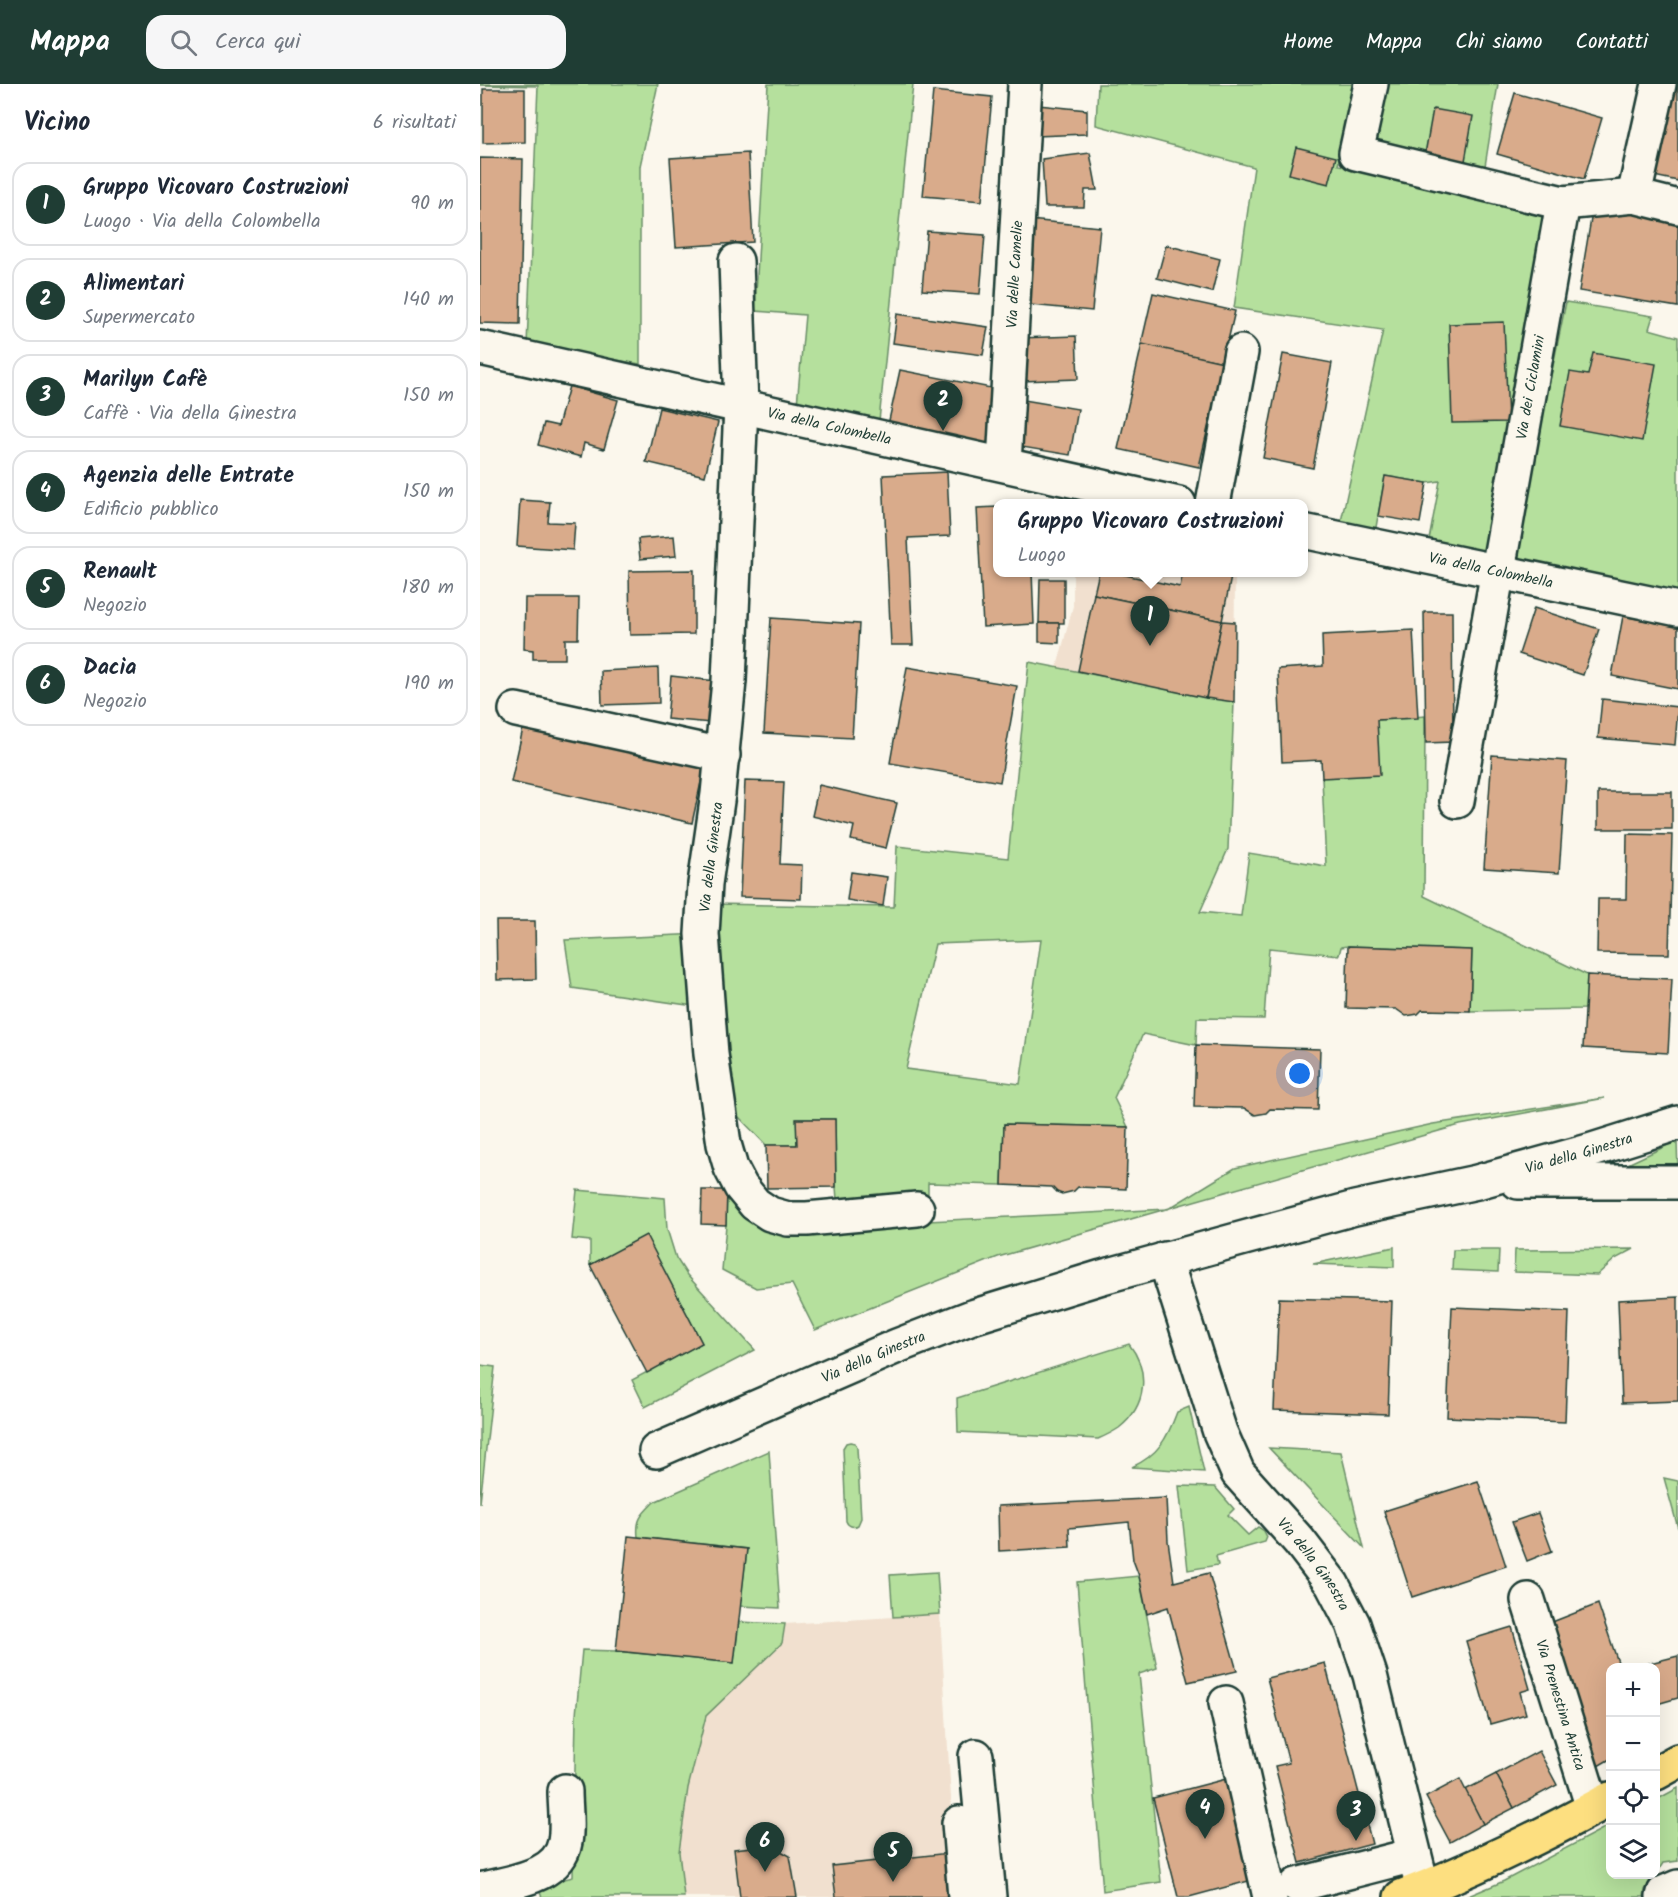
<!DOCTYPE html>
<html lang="it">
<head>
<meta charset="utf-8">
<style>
	body { margin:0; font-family:Kalam,sans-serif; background:#f6f6f7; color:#1f2937 }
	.controls { position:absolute; right:18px; bottom:18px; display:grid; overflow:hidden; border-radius:12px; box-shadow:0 6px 24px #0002 }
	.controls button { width:54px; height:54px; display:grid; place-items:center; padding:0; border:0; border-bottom:2px solid #e0e1e3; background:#fff; color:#1f2937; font:30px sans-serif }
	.you { position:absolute; left:820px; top:990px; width:21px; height:21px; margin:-15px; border:4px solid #fff; border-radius:50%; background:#1a73e8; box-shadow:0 0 0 9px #1a73e833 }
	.badge { display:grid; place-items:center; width:39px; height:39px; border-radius:50%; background:#1f3d34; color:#fff; font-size:20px; font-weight:700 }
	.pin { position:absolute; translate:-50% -50px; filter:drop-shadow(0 2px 3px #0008) }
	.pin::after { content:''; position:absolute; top:32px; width:21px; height:18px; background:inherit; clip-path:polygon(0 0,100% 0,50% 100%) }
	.popup { position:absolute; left:513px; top:415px; width:315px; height:78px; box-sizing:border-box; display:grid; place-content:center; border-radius:12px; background:#fff; filter:drop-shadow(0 2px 4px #0005); font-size:20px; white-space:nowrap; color:#747a83 }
	.popup b { font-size:22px; color:#1f2937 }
	.popup::after { content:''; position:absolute; left:50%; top:100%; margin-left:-12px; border:12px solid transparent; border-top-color:#fff }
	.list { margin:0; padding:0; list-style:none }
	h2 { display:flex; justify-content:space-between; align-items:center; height:78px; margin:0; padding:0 24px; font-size:26px }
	h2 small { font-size:20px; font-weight:400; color:#747a83 }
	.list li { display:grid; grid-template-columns:39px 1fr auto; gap:18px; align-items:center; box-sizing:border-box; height:84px; margin:0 12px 12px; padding:0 12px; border:2px solid #e0e1e3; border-radius:18px }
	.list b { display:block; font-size:22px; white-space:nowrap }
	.list p { margin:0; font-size:20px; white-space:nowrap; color:#747a83 }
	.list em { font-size:20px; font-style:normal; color:#747a83 }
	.icon { flex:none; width:33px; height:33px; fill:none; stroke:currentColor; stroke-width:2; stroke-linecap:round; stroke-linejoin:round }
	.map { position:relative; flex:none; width:1198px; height:1813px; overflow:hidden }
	header { display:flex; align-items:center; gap:36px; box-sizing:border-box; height:84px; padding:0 30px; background:#1f3d34; color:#fff }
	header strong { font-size:28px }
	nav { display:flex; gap:33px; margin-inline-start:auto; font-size:21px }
	.search { width:420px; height:54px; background:#f6f6f7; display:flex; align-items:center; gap:15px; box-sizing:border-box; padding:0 21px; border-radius:18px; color:#747a83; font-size:22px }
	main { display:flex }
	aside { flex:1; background:#fff }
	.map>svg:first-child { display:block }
	.built { fill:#f1e0cf }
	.green { fill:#b5e09d; stroke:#6a8e68; stroke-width:1.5; fill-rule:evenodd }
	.building { fill:#d9ab8b; stroke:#1f3d34; stroke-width:1.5 }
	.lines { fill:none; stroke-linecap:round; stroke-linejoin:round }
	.minor-casing { stroke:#1f3d34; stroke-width:38 }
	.major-casing { stroke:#1f3d34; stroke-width:38 }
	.minor { stroke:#fbf7ec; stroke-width:33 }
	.major { stroke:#fddf80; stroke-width:33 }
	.labels { text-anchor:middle; stroke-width:4.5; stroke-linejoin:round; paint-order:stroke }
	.street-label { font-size:15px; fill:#1f3d34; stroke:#fbf7ec }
</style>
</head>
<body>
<header>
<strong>Mappa</strong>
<div class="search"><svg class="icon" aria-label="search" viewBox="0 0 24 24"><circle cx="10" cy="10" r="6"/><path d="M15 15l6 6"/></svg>Cerca qui</div>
<nav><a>Home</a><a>Mappa</a><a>Chi siamo</a><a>Contatti</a></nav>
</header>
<main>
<aside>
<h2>Vicino<small>6 risultati</small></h2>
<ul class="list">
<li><span class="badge">1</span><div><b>Gruppo Vicovaro Costruzioni</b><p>Luogo · Via della Colombella</p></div><em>90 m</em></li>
<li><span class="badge">2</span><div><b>Alimentari</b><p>Supermercato</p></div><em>140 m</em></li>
<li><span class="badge">3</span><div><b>Marilyn Cafè</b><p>Caffè · Via della Ginestra</p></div><em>150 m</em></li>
<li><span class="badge">4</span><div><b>Agenzia delle Entrate</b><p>Edificio pubblico</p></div><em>150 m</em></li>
<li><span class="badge">5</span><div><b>Renault</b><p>Negozio</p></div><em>180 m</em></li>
<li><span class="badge">6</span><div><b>Dacia</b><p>Negozio</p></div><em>190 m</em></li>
</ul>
</aside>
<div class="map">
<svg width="1198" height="1813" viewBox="0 0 1198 1813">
	<rect width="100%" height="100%" fill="#fbf7ec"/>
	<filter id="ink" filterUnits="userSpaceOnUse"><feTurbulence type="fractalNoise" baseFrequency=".0167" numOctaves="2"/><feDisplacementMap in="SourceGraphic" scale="12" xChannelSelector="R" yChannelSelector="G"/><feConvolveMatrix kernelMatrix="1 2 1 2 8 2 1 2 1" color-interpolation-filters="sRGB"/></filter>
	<g filter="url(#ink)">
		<g class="built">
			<path d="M 593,489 L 755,489 L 754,618 L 577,583 L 593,522 Z"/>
			<path d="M 460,1530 L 472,1731 L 495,1813 L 204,1813 L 199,1768 L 208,1704 L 226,1632 L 302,1559 L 305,1540 Z"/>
		</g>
		<g class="green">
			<path d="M 0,0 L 178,0 L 160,82 L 160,280 L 47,261 L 58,2 L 0,1 Z"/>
			<path d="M 288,0 L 433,0 L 399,337 L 317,321 L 325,231 L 275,227 Z"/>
			<path d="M 618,0 L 875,0 L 858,81 L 888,86 L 1067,128 L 1006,471 L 951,461 L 949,456 L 960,397 L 947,399 L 905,392 L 895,449 L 860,442 L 903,246 L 754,224 L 774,83 L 616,41 Z"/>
			<path d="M 906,0 L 1018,0 L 1005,82 L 985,77 L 893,62 Z"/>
			<path d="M 1086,218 L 1173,232 L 1169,245 L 1198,253 L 1198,509 L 1034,473 Z"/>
			<path d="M 549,578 L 754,618 L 748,765 L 720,828 L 761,832 L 769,769 L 846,782 L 842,694 L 897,636 L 945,632 L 944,812 L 1107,891 L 1105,925 L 990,927 L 992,866 L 868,862 L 861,863 L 859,871 L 789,864 L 784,935 L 717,934 L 716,961 L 663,950 L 634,1014 L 648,1043 L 524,1040 L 522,1101 L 448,1099 L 448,1137 L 688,1125 L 755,1084 L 953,1040 L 1125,1014 L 980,1041 L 518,1173 L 335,1246 L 312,1200 L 276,1204 L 242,1186 L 246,1141 L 247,1106 L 266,1134 L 292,1142 L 359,1139 L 356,1103 L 355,1035 L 317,1035 L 317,1061 L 286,1061 L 255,1029 L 234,925 L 92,904 L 85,856 L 222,850 L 233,820 L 414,823 L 417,762 L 528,774 ZM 561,856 L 540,1000 L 426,985 L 455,860 Z"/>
			<path d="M 1197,1058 L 1198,1088 L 1135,1086 L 1188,1061 Z"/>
			<path d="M 97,1106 L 185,1114 L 187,1145 L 196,1174 L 207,1191 L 275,1266 L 165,1323 L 152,1296 L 222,1259 L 166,1152 L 110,1181 L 110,1157 L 92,1155 Z"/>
			<path d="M 914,1163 L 914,1183 L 833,1180 Z"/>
			<path d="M 1154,1165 L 1135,1175 L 1117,1191 L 1034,1188 L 1035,1166 Z"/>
			<path d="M 973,1166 L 1019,1166 L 1018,1188 L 972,1186 Z"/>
			<path d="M 649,1260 C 670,1287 667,1322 639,1344 C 633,1348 625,1352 618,1355 L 478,1348 L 477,1314 Z"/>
			<path d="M 0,1281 L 15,1283 L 0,1419 Z"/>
			<path d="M 709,1323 L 724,1388 L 652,1383 C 678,1371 687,1355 697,1328 Z"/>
			<path d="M 370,1358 L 375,1359 L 377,1364 L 381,1434 L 378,1441 C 373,1444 368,1442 366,1437 L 363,1364 L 366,1359 Z"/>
			<path d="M 789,1364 L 861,1368 L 884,1464 Z"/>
			<path d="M 289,1367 L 300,1524 L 260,1522 L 267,1465 L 158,1453 C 156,1435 161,1431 174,1418 Z"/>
			<path d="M 1184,1394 L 1198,1397 L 1198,1444 Z"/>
			<path d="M 699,1402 L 735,1403 L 754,1425 L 748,1431 L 768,1451 L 778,1443 L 784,1447 L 787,1453 L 785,1458 L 736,1472 L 738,1481 L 708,1486 Z"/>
			<path d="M 457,1488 L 460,1530 L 413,1533 L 410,1491 Z"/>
			<path d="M 659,1492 L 677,1584 L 659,1590 L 681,1798 L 623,1807 L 597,1498 Z"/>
			<path d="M 259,1538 L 305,1540 L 302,1559 L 226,1632 L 208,1704 L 199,1768 L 204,1813 L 62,1813 L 57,1802 L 93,1793 L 96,1631 L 102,1566 L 136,1567 L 254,1579 Z"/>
			<path d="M 1198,1704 L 1198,1777 L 1183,1779 L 1176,1790 L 1176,1716 Z"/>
			<path d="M 1130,1741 L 1130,1790 L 1175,1790 L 1165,1806 L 1164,1813 L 986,1813 L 1024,1797 Z"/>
		</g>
		<g class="building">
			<path d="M 1187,0 L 1198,0 L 1198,97 L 1169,91 Z"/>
			<path d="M 3,5 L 45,5 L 45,58 L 3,59 Z"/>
			<path d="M 453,7 L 512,13 L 502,117 L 443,112 Z"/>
			<path d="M 1035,9 L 1122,34 L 1104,95 L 1017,70 Z"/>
			<path d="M 558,21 L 607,26 L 607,50 L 556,52 Z"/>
			<path d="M 953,25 L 993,32 L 985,77 L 945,70 Z"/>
			<path d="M 816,63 L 856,73 L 849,100 L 809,90 Z"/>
			<path d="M 268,69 L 273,158 L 196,163 L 190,74 Z"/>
			<path d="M 610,69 L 617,106 L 605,106 L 604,123 L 565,123 L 562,75 Z"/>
			<path d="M 0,74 L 43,75 L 40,240 L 0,239 Z"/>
			<path d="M 1113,123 L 1198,137 L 1198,223 L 1099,207 Z"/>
			<path d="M 549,136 L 620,143 L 612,227 L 540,220 Z"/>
			<path d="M 447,147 L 505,151 L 500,210 L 442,206 Z"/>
			<path d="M 686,161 L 740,175 L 732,208 L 677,194 Z"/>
			<path d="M 673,209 L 755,227 L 743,278 L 661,261 Z"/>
			<path d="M 417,230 L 508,243 L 503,271 L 413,259 Z"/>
			<path d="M 1024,238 L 1028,338 L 972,339 L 969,240 Z"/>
			<path d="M 596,252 L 598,295 L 541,297 L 539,254 Z"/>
			<path d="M 662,260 L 743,278 L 719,383 L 638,365 Z"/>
			<path d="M 1113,269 L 1176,280 L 1162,357 L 1080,342 L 1090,288 L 1108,291 Z"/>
			<path d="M 803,270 L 852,279 L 833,384 L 783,374 Z"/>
			<path d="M 420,286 L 521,306 L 510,361 L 408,341 Z"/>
			<path d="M 89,302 L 138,316 L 124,365 L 104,359 L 101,373 L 58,361 L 64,339 L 78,342 Z"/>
			<path d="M 544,316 L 598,325 L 590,371 L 536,362 Z"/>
			<path d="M 179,324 L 238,338 L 225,392 L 166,378 Z"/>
			<path d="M 467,388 L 470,452 L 428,454 L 433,561 L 411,561 L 403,391 Z"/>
			<path d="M 905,392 L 947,399 L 940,439 L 898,432 Z"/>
			<path d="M 40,416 L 70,418 L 68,438 L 95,439 L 93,466 L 37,462 Z"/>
			<path d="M 517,423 L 517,488 L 552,488 L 554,540 L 503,543 L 497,424 Z"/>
			<path d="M 194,452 L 196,472 L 160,475 L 158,455 Z"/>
			<path d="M 214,486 L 214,550 L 150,551 L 149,487 Z"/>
			<path d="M 619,488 L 632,488 L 700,503 L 703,488 L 752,488 L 742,537 L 614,510 Z"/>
			<path d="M 560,495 L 584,495 L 584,539 L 559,539 Z"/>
			<path d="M 614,510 L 742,537 L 726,614 L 598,587 Z"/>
			<path d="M 45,514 L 99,514 L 98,555 L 85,555 L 85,575 L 53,575 L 53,566 L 44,565 Z"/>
			<path d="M 1054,524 L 1119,545 L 1103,591 L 1039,570 Z"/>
			<path d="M 944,528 L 972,528 L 973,658 L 946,659 Z"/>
			<path d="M 1143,532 L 1198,543 L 1198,605 L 1132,592 Z"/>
			<path d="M 291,534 L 379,540 L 372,654 L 284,649 Z"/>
			<path d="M 742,537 L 755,538 L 754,618 L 726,614 Z"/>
			<path d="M 559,539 L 579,539 L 579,559 L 559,558 Z"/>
			<path d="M 933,546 L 938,634 L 897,636 L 900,691 L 842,694 L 841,676 L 802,678 L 798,585 L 843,582 L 842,551 Z"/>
			<path d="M 427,583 L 537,602 L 520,698 L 410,679 Z"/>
			<path d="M 178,584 L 179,619 L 122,621 L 121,587 Z"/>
			<path d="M 191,592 L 236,597 L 231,639 L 187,635 Z"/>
			<path d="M 1122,615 L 1198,623 L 1195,661 L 1118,654 Z"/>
			<path d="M 44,640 L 225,680 L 212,739 L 31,698 Z"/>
			<path d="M 1012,671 L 1087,677 L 1079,789 L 1004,784 Z"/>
			<path d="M 265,697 L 304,698 L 300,780 L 322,781 L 321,815 L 260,813 Z"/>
			<path d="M 339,701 L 417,719 L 406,764 L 371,756 L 374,742 L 332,732 Z"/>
			<rect x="1118" y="708" width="74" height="37"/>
			<path d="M 1147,750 L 1192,751 L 1189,870 L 1117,869 L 1118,815 L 1146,815 Z"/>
			<path d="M 371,788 L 407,793 L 403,822 L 367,816 Z"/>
			<path d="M 16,837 L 55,837 L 56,895 L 17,896 Z"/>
			<path d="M 868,862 L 992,866 L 990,927 L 942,926 L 938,930 L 926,932 L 916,925 L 866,924 Z"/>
			<path d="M 1107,891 L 1192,895 L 1188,969 L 1103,964 Z"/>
			<path d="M 716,961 L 840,965 L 838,1026 L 790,1025 L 786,1029 L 775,1031 L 764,1024 L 714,1023 Z"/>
			<path d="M 316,1035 L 355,1035 L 356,1103 L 287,1104 L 286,1061 L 317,1061 Z"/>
			<path d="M 524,1040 L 648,1043 L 646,1105 L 598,1103 L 594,1107 L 582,1110 L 577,1108 L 572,1103 L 522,1101 Z"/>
			<path d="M 222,1106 L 247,1106 L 246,1141 L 221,1140 Z"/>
			<path d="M 166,1151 L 222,1259 L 167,1289 L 110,1181 Z"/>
			<path d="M 1198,1213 L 1198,1317 L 1142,1319 L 1138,1216 Z"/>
			<path d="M 799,1214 L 912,1217 L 908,1330 L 794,1326 Z"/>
			<path d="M 972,1223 L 1089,1228 L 1085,1338 L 967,1333 Z"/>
			<path d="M 998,1397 L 1026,1482 L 932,1513 L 904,1427 Z"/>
			<path d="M 686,1414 L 688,1457 L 694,1498 L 729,1489 L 757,1587 L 708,1598 L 688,1523 L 667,1530 L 659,1492 L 653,1476 L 649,1438 L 589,1444 L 590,1463 L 519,1467 L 518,1422 Z"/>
			<path d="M 1058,1429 L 1072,1467 L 1047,1477 L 1032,1438 Z"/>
			<path d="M 148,1452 L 267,1465 L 254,1579 L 136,1567 Z"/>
			<path d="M 1118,1520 L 1140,1584 L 1130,1584 L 1130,1675 L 1113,1685 L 1062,1542 Z"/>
			<path d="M 1032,1543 L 1050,1605 L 1040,1608 L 1046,1630 L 1010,1640 L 986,1557 Z"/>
			<path d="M 1198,1572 L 1198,1614 L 1177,1620 L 1176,1614 L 1176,1584 L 1167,1584 L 1166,1580 Z"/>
			<path d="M 845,1579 L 892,1760 L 820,1779 L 795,1682 L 809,1679 L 787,1594 Z"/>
			<path d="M 1059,1667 L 1077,1701 L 1034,1724 L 1016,1690 Z"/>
			<path d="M 1016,1690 L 1034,1724 L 1003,1740 L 985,1706 Z"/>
			<path d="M 750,1694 L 776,1795 L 709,1813 L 698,1813 L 673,1714 Z"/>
			<path d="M 980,1695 L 1003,1740 L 970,1758 L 946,1713 Z"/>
			<path d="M 290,1761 L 310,1772 L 317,1813 L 260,1813 L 254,1765 Z"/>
			<path d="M 469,1769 L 473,1813 L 356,1813 L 352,1782 Z"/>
		</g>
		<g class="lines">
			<g class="minor-casing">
				<g id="minor">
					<path d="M 891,0 L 876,69 L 1083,119 L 1154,112 L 1198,123"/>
					<path d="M 1154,112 L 1179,0"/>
					<path d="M 256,177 L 261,322 L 249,597 L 238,710 L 225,800 L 222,850 L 231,970 L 244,1060 L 251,1084 L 261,1103 L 275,1120 L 290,1130 L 308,1135 L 327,1135 L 437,1125"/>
					<path id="s1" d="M 0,264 L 699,420"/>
					<path id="s2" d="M 524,380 L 545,0"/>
					<path d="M 733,420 L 761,268"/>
					<path id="s3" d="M 823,447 L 1198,525"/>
					<path d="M 36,626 L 243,671"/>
					<path id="s4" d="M 977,717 L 1083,119"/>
					<path d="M 1038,1098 L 1198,1098"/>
					<path id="s5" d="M 685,1175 L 740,1348 L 758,1389 L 819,1457 L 842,1487 L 852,1500 L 873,1540 L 890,1591 L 943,1805"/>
					<path id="s6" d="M 176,1367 L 417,1262 L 492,1233 L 622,1193 L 764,1154 L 875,1124 L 997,1098 L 1109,1067 L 1198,1039"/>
					<path id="s7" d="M 1048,1516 L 1113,1724"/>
					<path d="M 746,1619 L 790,1813"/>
					<path d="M 496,1672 L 509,1813"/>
					<path d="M 479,1739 L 485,1813"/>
					<path d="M 817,1801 L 934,1771"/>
					<path d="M 0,1806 C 29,1798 79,1794 85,1758 C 88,1742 85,1723 85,1707"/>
					<path d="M 1183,1813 L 1184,1809 L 1198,1803"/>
				</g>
			</g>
			<g class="major-casing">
				<g id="major">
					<path d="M 1176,1689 L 1198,1677"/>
					<path d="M 921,1813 C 993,1786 1062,1752 1130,1715"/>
				</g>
			</g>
			<use href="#minor" class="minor"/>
			<use href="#major" class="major"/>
		</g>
	</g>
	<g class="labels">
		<g class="street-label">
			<text dy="5" stroke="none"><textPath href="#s2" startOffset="190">Via delle Camelie</textPath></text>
			<text dy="5" stroke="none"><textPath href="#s4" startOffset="420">Via dei Ciclamini</textPath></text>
			<text dy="5" stroke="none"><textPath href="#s1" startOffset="358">Via della Colombella</textPath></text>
			<text dy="5" stroke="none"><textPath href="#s3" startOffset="192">Via della Colombella</textPath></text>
			<text transform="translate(231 773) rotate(-83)" y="5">Via della Ginestra</text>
			<text dy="5" stroke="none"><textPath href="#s6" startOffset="972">Via della Ginestra</textPath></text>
			<text dy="5" stroke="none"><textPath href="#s6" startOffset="237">Via della Ginestra</textPath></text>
			<text dy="5" stroke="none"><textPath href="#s5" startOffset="345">Via della Ginestra</textPath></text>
			<text dy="5" stroke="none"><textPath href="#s7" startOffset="110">Via Prenestina Antica</textPath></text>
		</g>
	</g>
</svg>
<div class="controls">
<button>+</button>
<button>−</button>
<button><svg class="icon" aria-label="locate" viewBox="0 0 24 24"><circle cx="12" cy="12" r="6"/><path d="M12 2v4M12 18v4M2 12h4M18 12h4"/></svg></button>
<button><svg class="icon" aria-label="layers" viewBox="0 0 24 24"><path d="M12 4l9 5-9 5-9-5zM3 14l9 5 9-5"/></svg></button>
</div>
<div class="you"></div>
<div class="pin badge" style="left:670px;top:562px">1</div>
<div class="popup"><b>Gruppo Vicovaro Costruzioni</b>Luogo</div>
<div class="pin badge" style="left:463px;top:347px">2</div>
<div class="pin badge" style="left:876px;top:1757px">3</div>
<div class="pin badge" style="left:725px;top:1755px">4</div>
<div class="pin badge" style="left:413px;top:1798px">5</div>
<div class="pin badge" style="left:285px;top:1788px">6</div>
</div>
</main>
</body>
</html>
